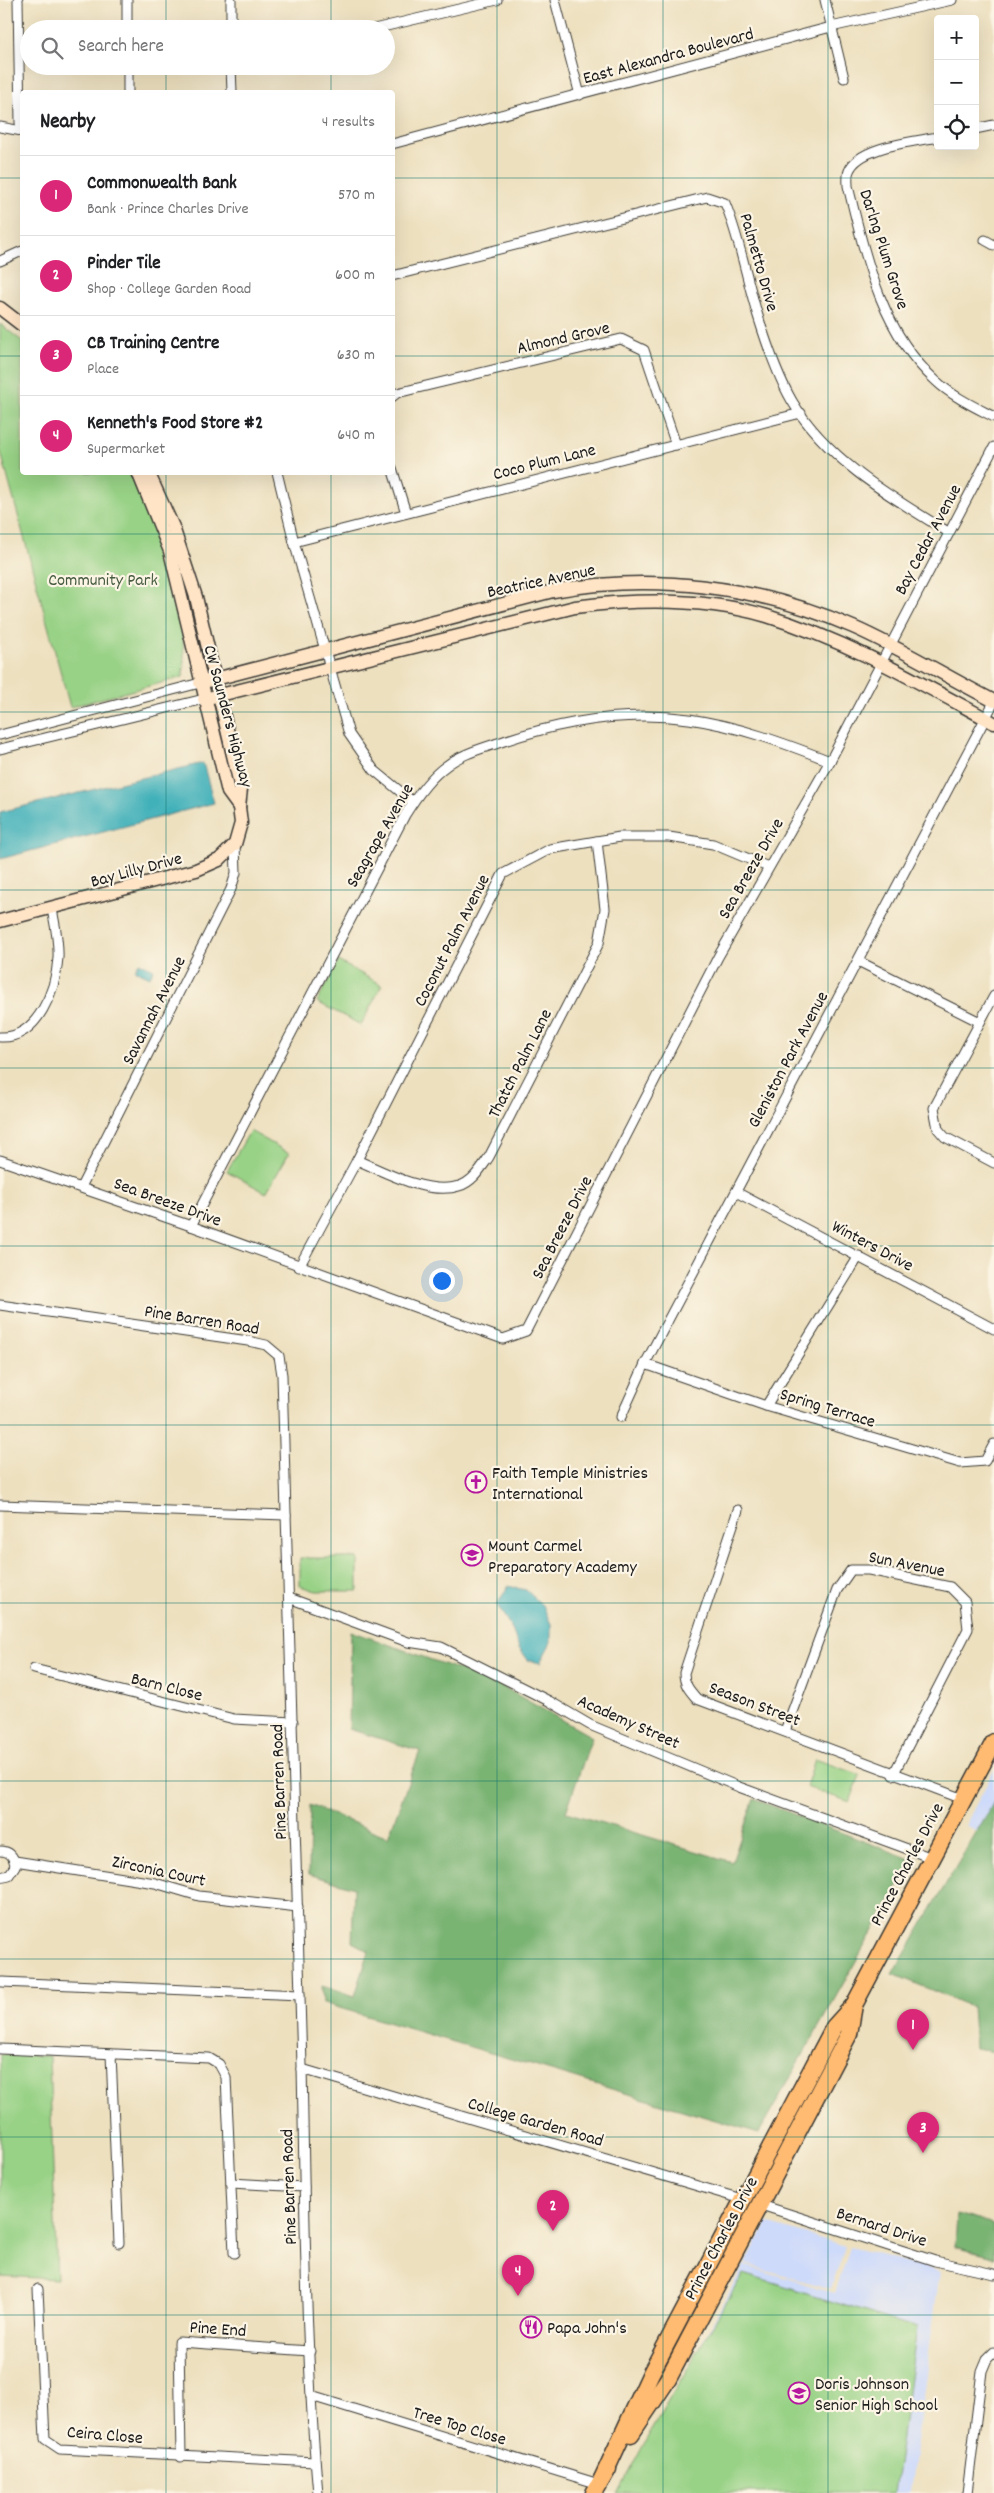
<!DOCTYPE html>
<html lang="en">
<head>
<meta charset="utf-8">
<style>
	body { margin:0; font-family:Dekko,sans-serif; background:#f2f2f2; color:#202124 }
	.controls { position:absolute; right:15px; top:15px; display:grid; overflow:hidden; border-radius:5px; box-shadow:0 5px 20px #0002 }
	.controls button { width:45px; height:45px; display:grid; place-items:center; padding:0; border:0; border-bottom:1px solid #e0e0e0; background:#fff; color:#202124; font:25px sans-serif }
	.you { position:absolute; left:441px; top:1280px; width:18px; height:18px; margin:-12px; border:4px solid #fff; border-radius:50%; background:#1a73e8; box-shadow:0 0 0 8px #1a73e833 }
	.badge { display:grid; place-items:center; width:32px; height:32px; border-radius:50%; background:#db2777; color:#fff; font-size:16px; font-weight:700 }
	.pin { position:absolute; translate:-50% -41px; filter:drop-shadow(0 1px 2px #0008) }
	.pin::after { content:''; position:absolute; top:26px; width:18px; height:15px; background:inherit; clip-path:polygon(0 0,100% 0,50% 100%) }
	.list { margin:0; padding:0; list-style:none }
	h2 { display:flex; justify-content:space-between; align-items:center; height:65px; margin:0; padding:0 20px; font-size:21px }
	h2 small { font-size:16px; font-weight:400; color:#757577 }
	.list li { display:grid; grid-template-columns:32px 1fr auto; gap:15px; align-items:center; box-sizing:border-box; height:80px; padding:0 20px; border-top:1px solid #e0e0e0 }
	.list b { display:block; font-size:19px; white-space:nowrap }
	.list p { margin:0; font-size:16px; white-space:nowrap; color:#757577 }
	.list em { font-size:16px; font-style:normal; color:#757577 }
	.icon { flex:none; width:28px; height:28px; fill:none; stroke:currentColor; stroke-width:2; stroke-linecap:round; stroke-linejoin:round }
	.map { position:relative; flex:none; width:994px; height:2493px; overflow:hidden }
	.search { position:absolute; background:#fff; box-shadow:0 5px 20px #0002; left:20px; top:20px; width:375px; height:55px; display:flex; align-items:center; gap:12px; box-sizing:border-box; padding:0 18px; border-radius:28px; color:#757577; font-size:19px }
	.panel { position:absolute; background:#fff; box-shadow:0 5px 20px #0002; left:20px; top:90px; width:375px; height:385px; border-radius:5px }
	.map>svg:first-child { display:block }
	.built { fill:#cedafa }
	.green { fill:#98d286; stroke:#5a7751 }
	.forest { fill:#7ab473; stroke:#4b6848 }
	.water { fill:#40b0b9; stroke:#2e666a }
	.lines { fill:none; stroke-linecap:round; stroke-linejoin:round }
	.street-casing { stroke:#3b3934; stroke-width:11 }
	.secondary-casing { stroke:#3b3934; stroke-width:15 }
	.highway-casing { stroke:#3b3934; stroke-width:19 }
	.street { stroke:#fff; stroke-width:9 }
	.secondary { stroke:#ffe4c6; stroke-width:12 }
	.highway { stroke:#ffbb71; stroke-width:16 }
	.grid { fill:none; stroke:#0f766e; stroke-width:1; stroke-opacity:0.55 }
	.labels { text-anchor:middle; stroke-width:4.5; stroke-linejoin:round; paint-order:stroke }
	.street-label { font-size:18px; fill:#1c1c1c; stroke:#fcf5e5 }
	.park-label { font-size:18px; fill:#475c41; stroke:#fcf5e5 }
	.poi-label { font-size:18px; fill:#1c1c1c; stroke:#fcf5e5; text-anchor:start }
</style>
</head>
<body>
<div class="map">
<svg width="994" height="2493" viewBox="0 0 994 2493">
	<rect width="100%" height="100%" fill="#fcf5e5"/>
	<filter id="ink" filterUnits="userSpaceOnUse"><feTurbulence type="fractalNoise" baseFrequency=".02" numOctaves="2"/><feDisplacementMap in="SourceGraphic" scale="10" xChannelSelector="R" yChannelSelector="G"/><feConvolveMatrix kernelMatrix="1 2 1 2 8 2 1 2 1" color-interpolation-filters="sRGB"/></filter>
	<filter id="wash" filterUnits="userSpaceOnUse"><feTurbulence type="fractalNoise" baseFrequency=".0096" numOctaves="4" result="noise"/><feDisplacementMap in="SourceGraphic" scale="20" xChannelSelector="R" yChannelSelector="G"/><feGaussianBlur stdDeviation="1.12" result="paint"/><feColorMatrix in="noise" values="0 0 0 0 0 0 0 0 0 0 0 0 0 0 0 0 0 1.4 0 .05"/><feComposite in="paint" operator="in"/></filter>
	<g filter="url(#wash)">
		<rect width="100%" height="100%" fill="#ede0bf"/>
		<g class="built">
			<path d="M 994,1770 L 994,1841 L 965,1826 Z"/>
			<path d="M 767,2223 L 846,2246 L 831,2289 L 745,2264 Z"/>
			<path d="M 850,2247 L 940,2271 L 910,2493 L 620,2493 L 744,2265 L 835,2293 Z"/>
		</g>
		<g class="green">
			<path d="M 0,324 L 22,341 L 22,472 L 131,473 C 157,528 190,615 183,677 L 70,707 L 0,449 Z"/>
			<path d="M 338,961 L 382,985 L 361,1025 L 317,1002 Z"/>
			<path d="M 250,1131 L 289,1153 L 266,1193 L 227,1171 Z"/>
			<path d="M 300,1558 L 358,1558 L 358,1591 L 316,1591 L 300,1586 Z"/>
			<path d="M 815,1759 L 860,1775 L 850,1802 L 806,1787 Z"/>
			<path d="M 0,2054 L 49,2056 L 57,2279 L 0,2276 Z"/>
			<path d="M 743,2274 L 917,2328 L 894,2493 L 618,2493 L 653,2427 Z"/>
		</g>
		<g class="forest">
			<path d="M 351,1631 L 496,1683 L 592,1737 L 566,1812 L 732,1862 L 754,1799 L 913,1860 L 759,2133 L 323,2003 L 322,1986 L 355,1996 L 369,1951 L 352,1942 L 354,1888 L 309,1874 L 310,1805 L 388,1837 L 420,1751 L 349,1729 Z"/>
			<path d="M 994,1802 L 994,2052 L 975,2049 L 972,2007 L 893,1974 Z"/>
			<path d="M 957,2214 L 994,2224 L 994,2257 L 955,2247 Z"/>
		</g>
		<g class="water">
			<path d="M 203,763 L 214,803 L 0,859 L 0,812 Z"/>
			<path d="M 139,962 L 154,969 L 150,977 L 135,970 Z"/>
			<path d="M 508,1586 L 526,1590 L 543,1606 L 551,1624 L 551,1642 L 540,1663 L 528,1660 L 519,1648 L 511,1627 L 497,1605 Z"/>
		</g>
	</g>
	<g filter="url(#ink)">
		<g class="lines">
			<g class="street-casing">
				<g id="street">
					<path d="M 18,0 L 20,123 L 22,129"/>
					<path d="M 127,0 L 127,29"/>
					<path d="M 231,0 L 231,29"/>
					<path d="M 555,0 L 580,95"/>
					<path d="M 825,0 L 844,78"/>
					<path d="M 374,29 L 497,0"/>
					<path d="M 128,66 L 128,92"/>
					<path d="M 231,66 L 232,92"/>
					<path d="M 0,127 L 22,131"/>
					<path d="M 975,129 L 994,125"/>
					<path d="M 938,137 C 914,142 859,146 849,171 C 847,175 848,182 848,186 C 865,255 881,332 936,381 C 952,396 975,407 994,417"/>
					<path d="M 392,144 L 831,27 L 952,0"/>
					<path d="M 985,240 L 994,245"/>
					<path d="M 0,261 L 22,251"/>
					<path d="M 392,276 L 707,197 L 725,203 C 740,239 746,278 758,316 C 767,345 777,375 792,401 C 827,460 891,497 948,532"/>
					<path d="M 392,397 L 397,393 L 621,339 L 644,350 L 676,445"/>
					<path d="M 392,468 L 406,513"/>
					<path d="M 277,472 L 294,542 L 349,734 L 374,770 L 413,802"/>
					<path d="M 294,542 L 801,413"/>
					<path d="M 0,735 L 200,683"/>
					<path d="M 0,749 L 204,699"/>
					<path d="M 858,961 L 980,1022"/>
					<path d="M 994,996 L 934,1108 L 938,1129 L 945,1137 L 994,1163"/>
					<path d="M 0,1037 C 38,1039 56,989 58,958 C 59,941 55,925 52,909"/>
					<path d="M 0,1160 L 191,1226 L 503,1339 L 526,1331 L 718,957 L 830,761 L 994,447"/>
					<path d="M 357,1160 C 384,1172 429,1196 459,1186 C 473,1182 481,1168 489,1157 L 599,943 L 605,909 L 597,841"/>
					<path d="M 81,1187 L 231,889 L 236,873 L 235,844"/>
					<path d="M 736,1192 L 994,1329"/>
					<path d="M 191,1226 L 405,815 C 416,797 429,778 446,766 C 461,754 481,749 498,743 C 559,722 624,710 689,719 C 738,726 784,743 830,761"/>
					<path d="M 299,1267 L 357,1160 L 503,874 L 550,849 L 620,837 L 669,837 L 713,844 L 768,867"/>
					<path d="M 0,1305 L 248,1341 L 266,1345 L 279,1356 L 282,1375 C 289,1606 297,1836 302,2066 C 305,2208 305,2351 318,2493"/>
					<path d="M 645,1364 L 766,1406 L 960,1463 L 985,1461 L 994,1444"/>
					<path d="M 766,1406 L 859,1256"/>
					<path d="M 621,1417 L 645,1364 L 994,702"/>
					<path d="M 0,1505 L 286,1515"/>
					<path d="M 738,1510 L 684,1673 C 684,1684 689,1690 697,1699 L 963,1799"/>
					<path d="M 289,1598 L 408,1642 L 441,1647 L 549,1701 L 590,1725 L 739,1787 L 932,1858"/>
					<path d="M 34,1669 L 234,1719 L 293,1722"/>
					<path d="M 785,1731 L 837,1590 L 851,1570 L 869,1570 L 950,1587 L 965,1602 L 968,1629 L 893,1775"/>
					<path d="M 0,1851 C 10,1851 14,1857 15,1866 L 9,1875 L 0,1877"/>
					<path d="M 15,1861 L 155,1883 L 199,1896 L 298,1907"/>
					<path d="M 2,1982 L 300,1995"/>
					<path d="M 0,2049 L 209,2058 L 219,2064 L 226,2077 L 234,2253"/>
					<path d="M 111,2054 L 119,2243"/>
					<path d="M 302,2069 L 745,2200"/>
					<path d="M 231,2183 L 304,2187"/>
					<path d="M 758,2204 L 935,2261 L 994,2274"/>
					<path d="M 38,2289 L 45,2439 L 60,2449 L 315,2462"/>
					<path d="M 311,2396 L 599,2484"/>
					<path d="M 181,2457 L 179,2342 L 310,2351"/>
					<path d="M 967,2493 L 982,2371 L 987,2359 L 994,2352"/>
				</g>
			</g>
			<g class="secondary-casing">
				<g id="secondary">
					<path d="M 0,308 L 22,325"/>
					<path d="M 138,472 L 170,551 L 228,792 L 239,807"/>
					<path d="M 200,683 L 553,591 C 654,573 759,586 853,627 C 901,648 947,677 994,701"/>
					<path d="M 204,699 L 575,607 C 638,599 705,598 767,616 C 848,641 920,683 994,723"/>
					<path d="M 0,921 L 196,870 L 219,860 L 235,844 L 241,823 L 239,807 L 241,789 L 196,597 L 173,527 L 148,472"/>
				</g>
			</g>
			<g class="highway-casing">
				<g id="highway">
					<path d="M 631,2434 L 668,2379 L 849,2034 L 854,2005"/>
					<path d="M 602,2479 L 651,2373 L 834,2027 L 854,2005 L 994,1742"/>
					<path d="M 594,2493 L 608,2469"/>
				</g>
			</g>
			<use href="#street" class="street"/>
			<use href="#secondary" class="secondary"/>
			<use href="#highway" class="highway"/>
		</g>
	</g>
	<path class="grid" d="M 166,0 L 166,29M 331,0 L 331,29M 497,0 L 497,2493M 663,0 L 663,2493M 828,0 L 828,2493M 166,66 L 166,92M 331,66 L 331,92M 0,178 L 22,178M 392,178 L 994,178M 0,356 L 22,356M 392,356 L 994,356M 166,472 L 166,2493M 331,472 L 331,2493M 0,534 L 994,534M 0,712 L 994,712M 0,890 L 994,890M 0,1068 L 994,1068M 0,1246 L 994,1246M 0,1425 L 994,1425M 0,1603 L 994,1603M 0,1781 L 994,1781M 0,1959 L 994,1959M 0,2137 L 994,2137M 0,2315 L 994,2315"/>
	<defs>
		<g id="church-ring" transform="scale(1.125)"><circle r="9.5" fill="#fcf5e5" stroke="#b5179e" stroke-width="1.5"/><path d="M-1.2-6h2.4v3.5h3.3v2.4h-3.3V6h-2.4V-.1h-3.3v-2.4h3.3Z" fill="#b5179e"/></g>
		<g id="school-ring" transform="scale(1.125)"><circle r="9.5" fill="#fcf5e5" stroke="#b5179e" stroke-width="1.5"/><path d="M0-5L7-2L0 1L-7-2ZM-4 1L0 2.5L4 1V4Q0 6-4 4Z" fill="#b5179e"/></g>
		<g id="restaurant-ring" transform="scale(1.125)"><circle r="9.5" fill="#fcf5e5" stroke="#b5179e" stroke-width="1.5"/><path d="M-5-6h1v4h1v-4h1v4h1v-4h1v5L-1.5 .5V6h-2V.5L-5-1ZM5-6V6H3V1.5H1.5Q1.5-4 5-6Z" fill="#b5179e"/></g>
	</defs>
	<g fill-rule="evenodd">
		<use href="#church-ring" x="476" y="1482"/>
		<use href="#school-ring" x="472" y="1555"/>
		<use href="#restaurant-ring" x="531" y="2327"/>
		<use href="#school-ring" x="799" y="2393"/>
	</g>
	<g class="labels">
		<g class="street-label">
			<text transform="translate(668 55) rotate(-15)" y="6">East Alexandra Boulevard</text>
			<text transform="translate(885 249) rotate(72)" y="6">Darlng Plum Grove</text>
			<text transform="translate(760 262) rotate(74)" y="6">Palmetto Drive</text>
			<text transform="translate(563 337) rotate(-13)" y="6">Almond Grove</text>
			<text transform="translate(544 461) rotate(-14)" y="6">Coco Plum Lane</text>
			<text transform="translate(927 539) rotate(-62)" y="6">Bay Cedar Avenue</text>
			<text transform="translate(541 580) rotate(-12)" y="6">Beatrice Avenue</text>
			<text transform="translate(229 716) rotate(75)" y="6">CW Saunders Highway</text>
			<text transform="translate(379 835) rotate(-60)" y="6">Seagrape Avenue</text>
			<text transform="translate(750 868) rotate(-60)" y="6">Sea Breeze Drive</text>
			<text transform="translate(136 869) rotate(-15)" y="6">Bay Lilly Drive</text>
			<text transform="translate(451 940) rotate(-63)" y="6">Coconut Palm Avenue</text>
			<text transform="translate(153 1010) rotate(-63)" y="6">Savannah Avenue</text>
			<text transform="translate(787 1059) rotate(-62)" y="6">Gleniston Park Avenue</text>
			<text transform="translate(519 1063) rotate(-63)" y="6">Thatch Palm Lane</text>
			<text transform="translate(168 1201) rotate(20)" y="6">Sea Breeze Drive</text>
			<text transform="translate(561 1227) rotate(-63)" y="6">Sea Breeze Drive</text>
			<text transform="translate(873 1245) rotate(28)" y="6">Winters Drive</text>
			<text transform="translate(202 1319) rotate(9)" y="6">Pine Barren Road</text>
			<text transform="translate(828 1407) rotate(17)" y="6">Spring Terrace</text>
			<text transform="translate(907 1563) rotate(11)" y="6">Sun Avenue</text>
			<text transform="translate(167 1686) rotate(14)" y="6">Barn Close</text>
			<text transform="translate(755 1703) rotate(21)" y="6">Season Street</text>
			<text transform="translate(629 1721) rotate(24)" y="6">Academy Street</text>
			<text transform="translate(278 1782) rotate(-92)" y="6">Pine Barren Road</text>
			<text transform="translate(906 1864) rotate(-62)" y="6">Prince Charles Drive</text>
			<text transform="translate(159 1870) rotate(12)" y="6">Zirconia Court</text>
			<text transform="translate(536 2121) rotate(16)" y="6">College Garden Road</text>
			<text transform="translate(288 2187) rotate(-92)" y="6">Pine Barren Road</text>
			<text transform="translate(882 2226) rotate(18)" y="6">Bernard Drive</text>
			<text transform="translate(720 2238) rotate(-62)" y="6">Prince Charles Drive</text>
			<text transform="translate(218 2328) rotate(4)" y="6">Pine End</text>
			<text transform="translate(460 2425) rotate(17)" y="6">Tree Top Close</text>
			<text transform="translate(105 2434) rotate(5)" y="6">Ceira Close</text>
		</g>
		<g class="park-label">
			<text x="103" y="585">Community Park</text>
		</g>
		<g class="poi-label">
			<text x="492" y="1478">Faith Temple Ministries<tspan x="492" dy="21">International</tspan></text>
			<text x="488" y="1551">Mount Carmel<tspan x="488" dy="21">Preparatory Academy</tspan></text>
			<text x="547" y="2333">Papa John's</text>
			<text x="815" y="2389">Doris Johnson<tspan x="815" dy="21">Senior High School</tspan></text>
		</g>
	</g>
</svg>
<div class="controls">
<button>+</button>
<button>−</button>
<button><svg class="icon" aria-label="locate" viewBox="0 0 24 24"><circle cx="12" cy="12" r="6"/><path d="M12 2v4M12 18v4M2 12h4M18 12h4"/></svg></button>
</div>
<div class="you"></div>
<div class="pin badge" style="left:913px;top:2050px">1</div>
<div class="pin badge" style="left:553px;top:2231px">2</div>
<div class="pin badge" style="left:923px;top:2153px">3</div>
<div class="pin badge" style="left:518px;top:2296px">4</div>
<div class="search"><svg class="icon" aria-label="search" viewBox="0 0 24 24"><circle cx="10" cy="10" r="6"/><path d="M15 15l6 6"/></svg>Search here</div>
<section class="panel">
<h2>Nearby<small>4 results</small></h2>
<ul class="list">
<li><span class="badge">1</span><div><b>Commonwealth Bank</b><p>Bank · Prince Charles Drive</p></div><em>570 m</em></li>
<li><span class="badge">2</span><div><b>Pinder Tile</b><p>Shop · College Garden Road</p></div><em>600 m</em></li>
<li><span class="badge">3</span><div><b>CB Training Centre</b><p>Place</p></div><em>630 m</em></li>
<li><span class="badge">4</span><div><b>Kenneth's Food Store #2</b><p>Supermarket</p></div><em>640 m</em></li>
</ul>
</section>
</div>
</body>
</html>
